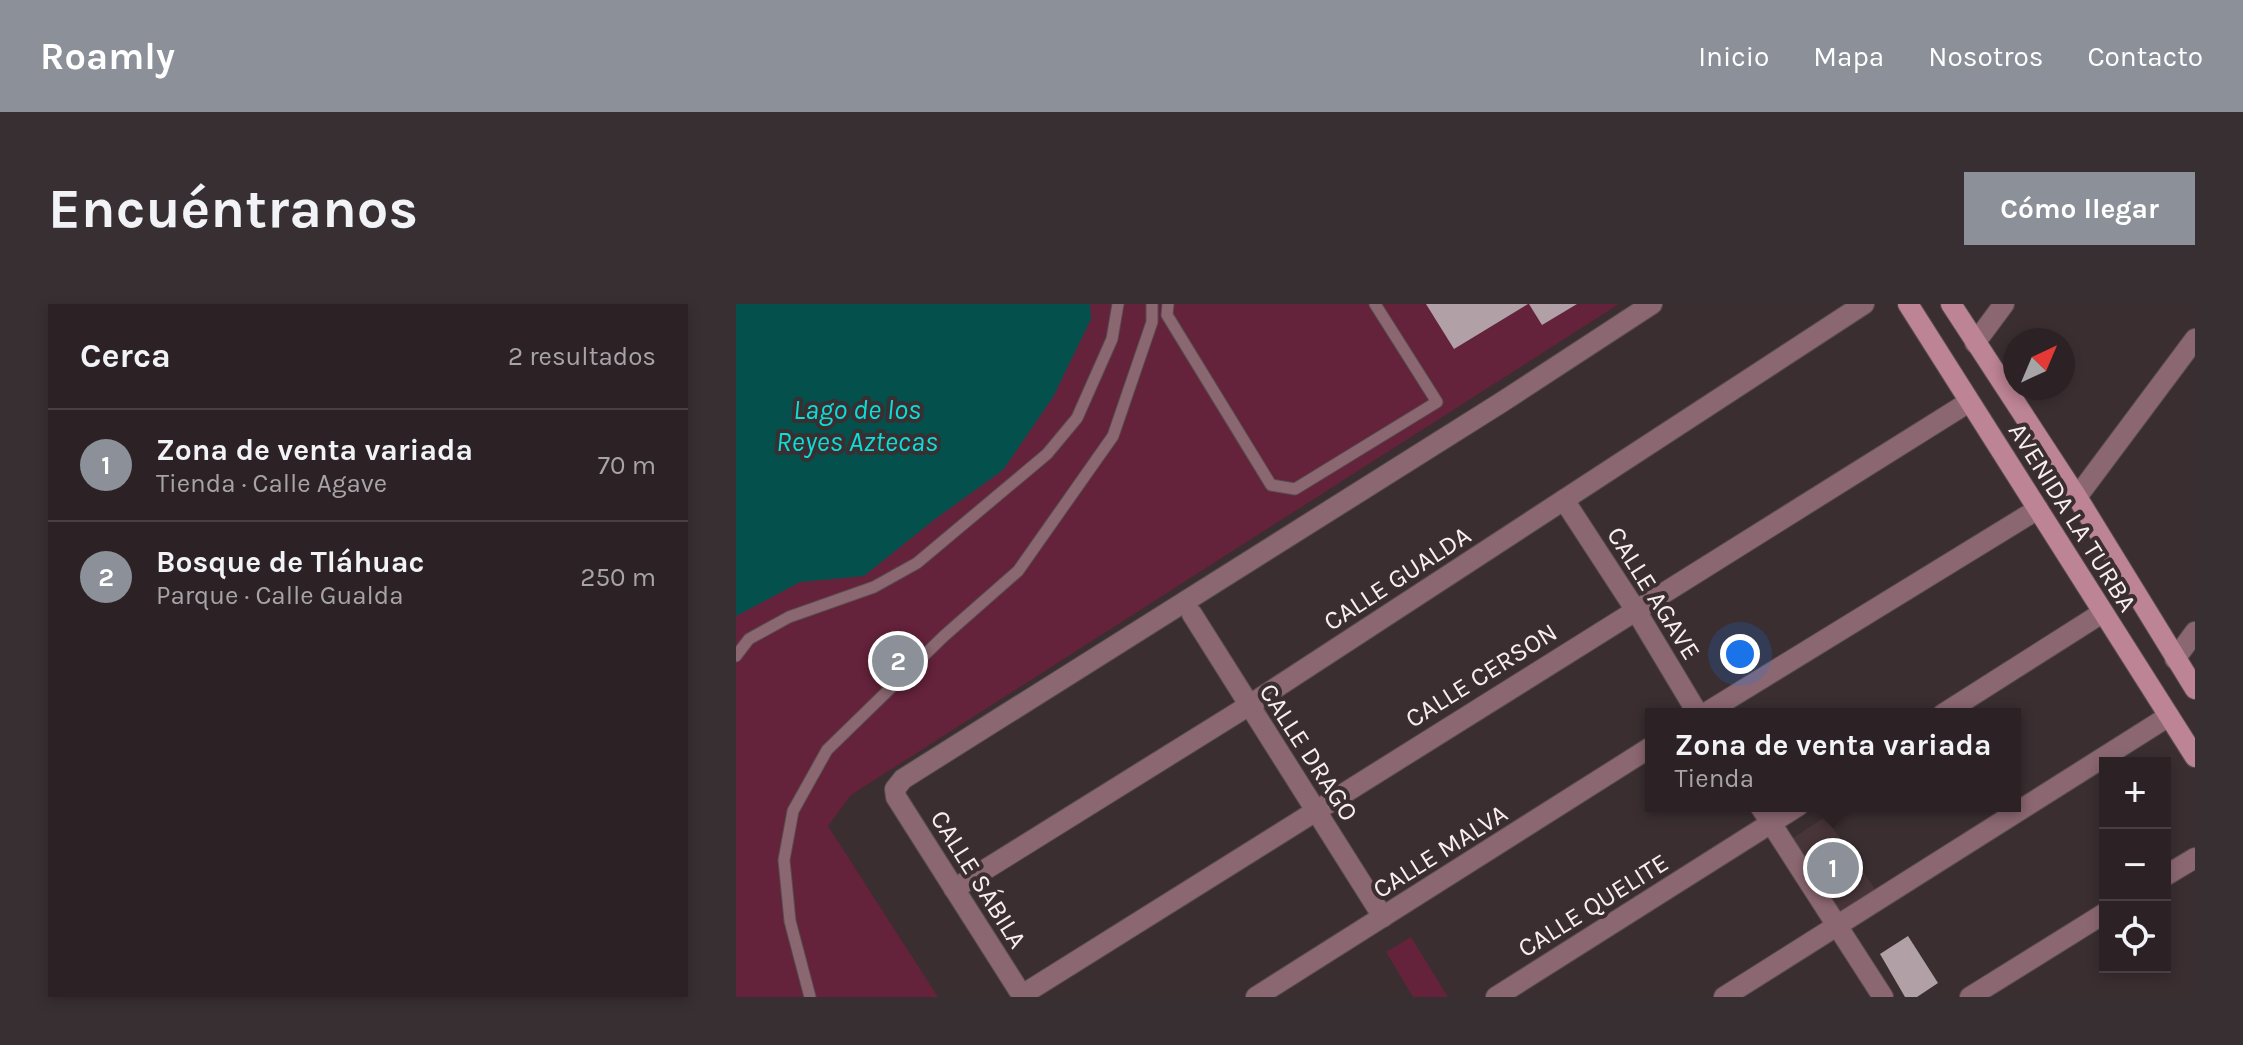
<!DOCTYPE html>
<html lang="es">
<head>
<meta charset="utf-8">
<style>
	body { margin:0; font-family:Karla,sans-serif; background:#382f32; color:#f1f3f6 }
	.controls { position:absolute; right:24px; bottom:24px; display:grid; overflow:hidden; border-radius:0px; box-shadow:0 4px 12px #0003 }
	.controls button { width:72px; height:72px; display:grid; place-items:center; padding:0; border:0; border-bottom:2px solid #483f42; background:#2c2225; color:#f1f3f6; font:40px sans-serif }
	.compass { position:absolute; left:1267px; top:24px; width:72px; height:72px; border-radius:50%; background:#2c2225; box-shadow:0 4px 12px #0003; rotate:44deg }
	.you { position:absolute; left:1004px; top:350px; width:28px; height:28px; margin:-20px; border:6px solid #fff; border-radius:50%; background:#1a73e8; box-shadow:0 0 0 12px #1a73e833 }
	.badge { display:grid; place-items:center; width:52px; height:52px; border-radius:50%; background:#8c9099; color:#fff; font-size:26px; font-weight:700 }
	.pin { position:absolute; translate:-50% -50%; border:4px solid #fff; box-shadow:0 2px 8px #0006 }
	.popup { position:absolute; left:909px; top:404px; width:376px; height:104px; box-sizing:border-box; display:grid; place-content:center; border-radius:0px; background:#2c2225; filter:drop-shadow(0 2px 6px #0005); font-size:26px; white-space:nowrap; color:#a6a4a7 }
	.popup b { font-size:30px; color:#f1f3f6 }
	.popup::after { content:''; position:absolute; left:50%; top:100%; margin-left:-16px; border:16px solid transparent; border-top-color:#2c2225 }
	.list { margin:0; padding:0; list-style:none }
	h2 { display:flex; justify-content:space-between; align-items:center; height:104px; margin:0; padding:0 32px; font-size:34px }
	h2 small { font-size:26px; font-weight:400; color:#a6a4a7 }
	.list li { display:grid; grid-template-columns:52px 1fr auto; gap:24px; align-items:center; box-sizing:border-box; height:112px; padding:0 32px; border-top:2px solid #483f42 }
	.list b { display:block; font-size:30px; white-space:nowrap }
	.list p { margin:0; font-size:26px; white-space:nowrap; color:#a6a4a7 }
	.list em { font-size:26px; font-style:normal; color:#a6a4a7 }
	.icon { flex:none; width:44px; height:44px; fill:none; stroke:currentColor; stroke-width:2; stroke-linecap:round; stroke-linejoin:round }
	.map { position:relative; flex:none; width:1459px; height:693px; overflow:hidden; border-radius:0px }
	header { display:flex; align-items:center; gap:48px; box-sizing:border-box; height:112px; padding:0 40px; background:#8c9099; color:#fff }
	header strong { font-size:38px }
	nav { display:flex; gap:44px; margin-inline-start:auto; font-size:28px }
	.intro { display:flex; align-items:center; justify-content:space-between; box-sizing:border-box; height:192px; padding:0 48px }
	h1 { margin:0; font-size:56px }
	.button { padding:20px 36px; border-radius:0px; background:#8c9099; color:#fff; font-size:28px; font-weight:700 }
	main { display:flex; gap:48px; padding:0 48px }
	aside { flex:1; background:#2c2225; border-radius:0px; box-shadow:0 4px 12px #0003 }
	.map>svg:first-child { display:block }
	.built { fill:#48353a }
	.green { fill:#64223b }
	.water { fill:#04504d }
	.building { fill:#b1a1a6 }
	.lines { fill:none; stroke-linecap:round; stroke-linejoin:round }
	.service-casing { stroke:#584d50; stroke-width:13 }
	.minor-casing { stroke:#584d50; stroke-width:22 }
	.secondary-casing { stroke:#584d50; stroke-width:22 }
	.service { stroke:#8b6771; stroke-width:11 }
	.minor { stroke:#8b6771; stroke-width:20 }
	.secondary { stroke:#bd8495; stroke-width:20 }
	.labels { text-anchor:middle; stroke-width:8; stroke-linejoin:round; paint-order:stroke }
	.street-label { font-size:26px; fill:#f7eef0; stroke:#3a2e31 }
	.water-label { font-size:28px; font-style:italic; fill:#09ded7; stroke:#3a2e31 }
</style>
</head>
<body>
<header>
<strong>Roamly</strong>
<nav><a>Inicio</a><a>Mapa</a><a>Nosotros</a><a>Contacto</a></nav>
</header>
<div class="intro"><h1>Encuéntranos</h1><a class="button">Cómo llegar</a></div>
<main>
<aside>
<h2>Cerca<small>2 resultados</small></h2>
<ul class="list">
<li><span class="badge">1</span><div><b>Zona de venta variada</b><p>Tienda · Calle Agave</p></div><em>70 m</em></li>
<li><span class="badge">2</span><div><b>Bosque de Tláhuac</b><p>Parque · Calle Gualda</p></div><em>250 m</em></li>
</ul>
</aside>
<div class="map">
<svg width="1459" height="693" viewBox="0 0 1459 693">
	<rect width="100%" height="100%" fill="#3a2e31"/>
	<path class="built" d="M 1089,513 L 1143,591 L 1105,615 L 1051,538 Z"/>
	<g class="green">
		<path d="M 0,0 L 883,0 L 115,491 L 92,522 L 202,693 L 0,693 Z"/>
		<path d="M 675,633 L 712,693 L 677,693 L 650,648 Z"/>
	</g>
	<path class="water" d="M 0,0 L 354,0 L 355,15 L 317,93 L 267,166 L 199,215 L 128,272 L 64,278 L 0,312 Z"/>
	<g class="building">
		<path d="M 690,0 L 792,0 L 718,45 Z"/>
		<path d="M 793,0 L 841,0 L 806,21 Z"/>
		<path d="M 1172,632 L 1202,679 L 1181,693 L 1169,693 L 1144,650 Z"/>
	</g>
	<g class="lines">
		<g class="service-casing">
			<g id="service">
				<path d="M 432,0 L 431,11 L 535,181 L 559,185 L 701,98 L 639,0"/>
				<path d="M 0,352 L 13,335 L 53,313 L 138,283 L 181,259 L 311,150 L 341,114 L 376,35 L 382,0"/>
				<path d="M 74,693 L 54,617 L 48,556 L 57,507 L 91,446 L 208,332 L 282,267 L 377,132 L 416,18 L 416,0"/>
			</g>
		</g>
		<g class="minor-casing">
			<g id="minor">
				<path d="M 1239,39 L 1268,0"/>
				<path d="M 1341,193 L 1459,35"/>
				<path d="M 828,196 L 899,305 L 962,410"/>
				<path d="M 456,310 L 647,613"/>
				<path d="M 1439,355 L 1459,328"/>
				<path d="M 968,410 L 1302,205"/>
				<path d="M 1207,410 L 1366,309"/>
				<path d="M 1024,502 L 1147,693"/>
				<path d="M 1429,572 L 1459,554"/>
				<path d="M 218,585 L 512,402 L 1128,0"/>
				<path d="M 286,691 L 1233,98"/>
				<path d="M 287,693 L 160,493 L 159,485 L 167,475 L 766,98 L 916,0"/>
				<path d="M 520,693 L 915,443"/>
				<path d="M 760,693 L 1062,502"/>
				<path d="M 988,693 L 1433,412"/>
				<path d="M 1234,693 L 1369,609"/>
			</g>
		</g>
		<g class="secondary-casing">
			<g id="secondary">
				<path d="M 1172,0 L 1459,453"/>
				<path d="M 1215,0 L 1341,193 L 1459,385"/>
			</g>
		</g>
		<use href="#service" class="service"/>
		<use href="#minor" class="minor"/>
		<use href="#secondary" class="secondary"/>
	</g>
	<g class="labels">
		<g class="street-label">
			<text transform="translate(1337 213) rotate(58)" y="9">AVENIDA LA TURBA</text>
			<text transform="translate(661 274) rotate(-33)" y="9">CALLE GUALDA</text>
			<text transform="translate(918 289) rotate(58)" y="9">CALLE AGAVE</text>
			<text transform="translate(745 371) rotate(-32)" y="9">CALLE CERSON</text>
			<text transform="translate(573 448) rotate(57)" y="9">CALLE DRAGO</text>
			<text transform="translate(704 547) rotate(-32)" y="9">CALLE MALVA</text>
			<text transform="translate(243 575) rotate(58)" y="9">CALLE SÁBILA</text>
			<text transform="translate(857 601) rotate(-32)" y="9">CALLE QUELITE</text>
		</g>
		<g class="water-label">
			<text x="121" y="115">Lago de los<tspan x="121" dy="32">Reyes Aztecas</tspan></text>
		</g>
	</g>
</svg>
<div class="controls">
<button>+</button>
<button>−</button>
<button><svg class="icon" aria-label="locate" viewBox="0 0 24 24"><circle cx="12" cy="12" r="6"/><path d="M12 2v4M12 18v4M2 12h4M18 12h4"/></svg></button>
</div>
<svg class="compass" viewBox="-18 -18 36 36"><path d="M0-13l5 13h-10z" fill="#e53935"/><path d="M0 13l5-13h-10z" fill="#a6a4a7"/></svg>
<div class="you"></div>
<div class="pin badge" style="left:1097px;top:564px">1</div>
<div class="popup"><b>Zona de venta variada</b>Tienda</div>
<div class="pin badge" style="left:162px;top:357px">2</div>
</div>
</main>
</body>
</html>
